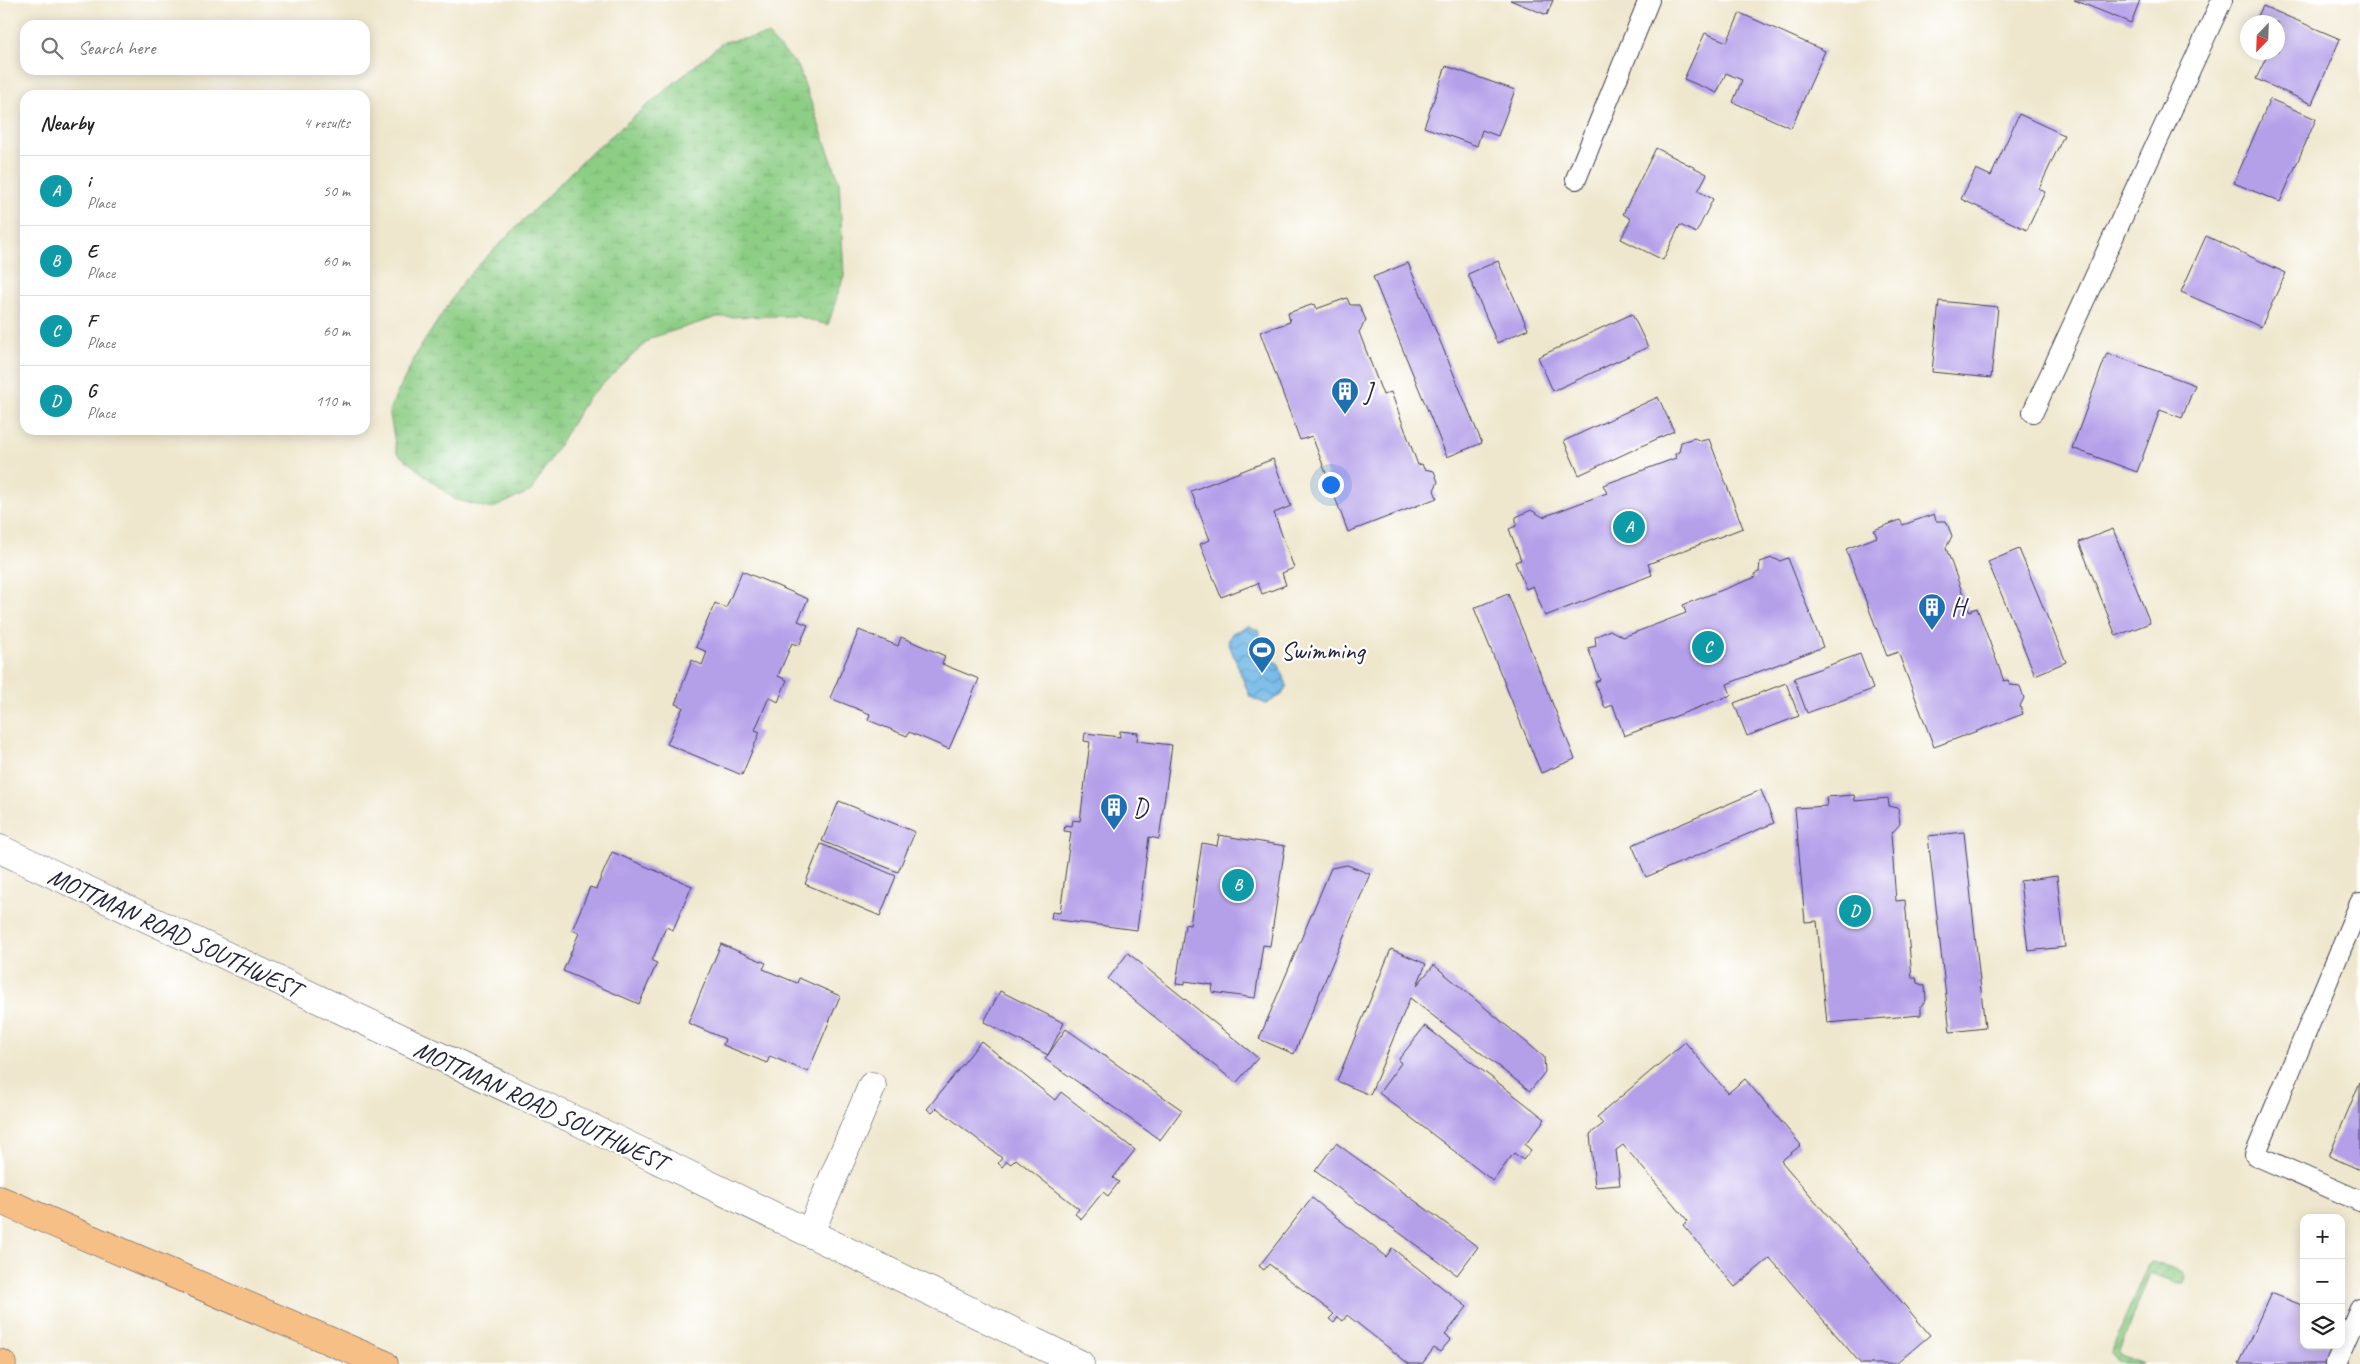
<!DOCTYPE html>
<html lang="en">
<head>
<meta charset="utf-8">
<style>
	body { margin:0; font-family:Caveat,sans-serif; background:#f6f6f6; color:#222 }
	.controls { position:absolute; right:15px; bottom:15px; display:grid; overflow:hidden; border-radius:10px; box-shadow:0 2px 12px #0003 }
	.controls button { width:45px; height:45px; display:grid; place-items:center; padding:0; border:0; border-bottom:1px solid #e0e0e0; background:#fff; color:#222; font:25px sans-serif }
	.compass { position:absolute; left:2240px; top:15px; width:45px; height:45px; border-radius:50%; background:#fff; box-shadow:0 2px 12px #0003; rotate:203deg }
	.you { position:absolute; left:1330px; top:484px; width:18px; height:18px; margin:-12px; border:4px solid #fff; border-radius:50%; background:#1a73e8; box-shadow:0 0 0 8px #1a73e833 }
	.badge { display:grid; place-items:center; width:32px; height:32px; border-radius:50%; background:#1f6fb2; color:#fff; font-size:16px; font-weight:700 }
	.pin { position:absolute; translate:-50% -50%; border:2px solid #fff; box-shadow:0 1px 5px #0006 }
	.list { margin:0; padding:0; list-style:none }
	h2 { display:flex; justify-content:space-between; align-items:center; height:65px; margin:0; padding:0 20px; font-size:21px }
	h2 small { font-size:16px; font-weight:400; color:#767676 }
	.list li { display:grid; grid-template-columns:32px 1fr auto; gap:15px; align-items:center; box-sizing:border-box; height:70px; padding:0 20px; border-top:1px solid #e0e0e0 }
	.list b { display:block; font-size:19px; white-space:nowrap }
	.list p { margin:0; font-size:16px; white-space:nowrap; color:#767676 }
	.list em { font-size:16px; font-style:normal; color:#767676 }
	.icon { flex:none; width:28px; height:28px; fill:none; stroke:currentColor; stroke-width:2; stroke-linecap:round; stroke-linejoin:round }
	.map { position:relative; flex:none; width:2360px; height:1364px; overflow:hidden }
	.search { position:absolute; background:#fff; box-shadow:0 2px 12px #0003; left:20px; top:20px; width:350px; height:55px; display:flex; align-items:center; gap:12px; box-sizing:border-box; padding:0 18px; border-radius:15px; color:#767676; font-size:19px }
	.panel { position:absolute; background:#fff; box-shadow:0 2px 12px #0003; left:20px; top:90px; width:350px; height:345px; border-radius:15px }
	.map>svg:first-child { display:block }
	.wetland { fill:url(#wetland-marsh); stroke:#587860 }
	.garden { fill:url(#garden-furrows); stroke:#587860 }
	.water { fill:url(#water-waves); stroke:#486c91 }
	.building { fill:#b49fe9 }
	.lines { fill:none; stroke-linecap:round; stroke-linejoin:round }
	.service-casing { stroke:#414051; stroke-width:22 }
	.minor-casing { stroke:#414051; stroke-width:29 }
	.tertiary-casing { stroke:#414051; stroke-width:29 }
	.motorway-casing { stroke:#414051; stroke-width:29 }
	.service { stroke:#fff; stroke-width:20 }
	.minor { stroke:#fff; stroke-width:28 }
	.tertiary { stroke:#fff; stroke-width:28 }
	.motorway { stroke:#f5bf86; stroke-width:28 }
	.labels { text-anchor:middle; stroke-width:4.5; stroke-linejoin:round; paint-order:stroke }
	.poi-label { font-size:25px; fill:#22223b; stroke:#fff; text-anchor:start }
	.street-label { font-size:25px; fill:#22223b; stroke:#fff }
</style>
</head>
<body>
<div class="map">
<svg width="2360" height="1364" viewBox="0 0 2360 1364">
	<defs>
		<pattern id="wetland-marsh" width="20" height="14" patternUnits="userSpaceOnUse" patternTransform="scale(1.25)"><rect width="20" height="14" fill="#8dce85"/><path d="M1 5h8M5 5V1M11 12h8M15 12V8" fill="none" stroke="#79b174"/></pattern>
		<pattern id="garden-furrows" width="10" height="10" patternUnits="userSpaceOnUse" patternTransform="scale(1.25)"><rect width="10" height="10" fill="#8dce85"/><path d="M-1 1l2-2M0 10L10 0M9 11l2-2" fill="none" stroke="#79b174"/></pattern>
		<pattern id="water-waves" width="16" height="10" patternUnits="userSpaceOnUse" patternTransform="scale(1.25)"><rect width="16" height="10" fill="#6fb7e7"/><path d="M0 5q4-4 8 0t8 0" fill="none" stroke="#5b94bc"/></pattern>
	</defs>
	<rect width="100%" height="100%" fill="#fff"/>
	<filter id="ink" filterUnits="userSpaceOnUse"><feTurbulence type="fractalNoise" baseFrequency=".02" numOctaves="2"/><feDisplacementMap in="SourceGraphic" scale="10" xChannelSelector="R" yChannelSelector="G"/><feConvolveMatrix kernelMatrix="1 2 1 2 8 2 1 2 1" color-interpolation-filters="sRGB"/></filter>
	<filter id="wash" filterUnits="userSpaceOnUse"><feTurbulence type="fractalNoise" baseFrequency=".0096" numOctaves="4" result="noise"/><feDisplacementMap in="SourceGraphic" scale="20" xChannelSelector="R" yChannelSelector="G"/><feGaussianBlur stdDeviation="1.12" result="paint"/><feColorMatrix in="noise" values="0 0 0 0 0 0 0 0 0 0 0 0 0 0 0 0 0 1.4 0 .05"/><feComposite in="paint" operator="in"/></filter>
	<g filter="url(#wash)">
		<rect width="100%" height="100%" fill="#efe7cd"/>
		<path class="wetland" d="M 768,35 L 798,66 L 839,181 L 844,275 L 828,325 L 797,316 L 717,317 L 651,338 L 587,399 L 531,491 L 491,509 L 454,499 L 397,453 L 389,410 L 418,351 L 465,279 L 585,158 L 723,42 Z"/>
		<path class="garden" d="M 2152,1262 L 2183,1273 L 2186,1278 L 2185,1283 L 2178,1283 L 2150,1273 L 2118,1353 L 2142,1364 C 2128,1364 2118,1364 2110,1353 L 2148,1264 Z"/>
		<path class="water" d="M 1248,626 L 1258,630 L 1270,660 L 1278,663 L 1287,685 L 1282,695 L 1266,704 L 1250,697 L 1228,642 L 1232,633 Z"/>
		<g id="blocks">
			<g class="building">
				<path d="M 1510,0 L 1553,0 L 1547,15 Z"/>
				<path d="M 2074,0 L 2140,0 L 2131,23 Z"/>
				<path d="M 2263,6 L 2340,39 L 2312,104 L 2256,79 L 2266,58 L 2254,52 L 2278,52 L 2278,22 L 2255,22 Z"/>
				<path d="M 1740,13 L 1825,51 L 1791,128 L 1733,102 L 1742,80 L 1726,73 L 1717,93 L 1684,79 L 1705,33 L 1727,42 Z"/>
				<path d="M 1446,66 L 1515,90 L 1498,136 L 1482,130 L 1477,146 L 1424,127 Z"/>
				<path d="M 2270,99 L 2316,119 L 2280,202 L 2234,183 Z"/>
				<path d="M 2019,114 L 2064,135 L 2039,189 L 2045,192 L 2027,230 L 1961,199 L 1976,169 L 1991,176 Z"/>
				<path d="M 1656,148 L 1707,174 L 1698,191 L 1713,199 L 1696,233 L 1680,225 L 1663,260 L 1621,239 L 1631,219 L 1623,214 Z"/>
				<path d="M 2206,236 L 2286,273 L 2261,327 L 2181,292 Z"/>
				<path d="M 1498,261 L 1528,329 L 1497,343 L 1468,274 Z"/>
				<path d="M 1408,263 L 1482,443 L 1447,457 L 1373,277 Z"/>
				<path d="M 1347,298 L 1350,305 L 1359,305 L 1366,320 L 1359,332 L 1383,395 L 1391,392 L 1418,465 L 1422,464 L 1424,469 L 1434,471 L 1438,482 L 1434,490 L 1437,498 L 1348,532 L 1312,436 L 1300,440 L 1260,332 L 1290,322 L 1288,313 L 1314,304 L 1316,309 Z"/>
				<path d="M 1939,301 L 1998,307 L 1991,378 L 1932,372 Z"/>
				<path d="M 1632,314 L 1648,347 L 1553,391 L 1538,357 Z"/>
				<path d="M 2107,353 L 2195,385 L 2182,418 L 2160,410 L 2137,472 L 2072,448 Z"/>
				<path d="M 1658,397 L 1674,431 L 1579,475 L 1564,441 Z"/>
				<path d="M 1694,438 L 1701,441 L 1709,439 L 1743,528 L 1648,564 L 1652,575 L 1545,616 L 1533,586 L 1526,589 L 1515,562 L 1521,560 L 1509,529 L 1516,526 L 1516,517 L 1531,510 L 1543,517 L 1607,493 L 1603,485 L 1676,458 L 1675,454 L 1679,452 L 1681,442 Z"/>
				<path d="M 1273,459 L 1291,506 L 1274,513 L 1294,568 L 1282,573 L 1286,585 L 1262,594 L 1258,583 L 1221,597 L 1200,544 L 1210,540 L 1191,491 Z"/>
				<path d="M 1934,514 L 1936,521 L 1946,521 L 1952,536 L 1946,548 L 1969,611 L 1977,608 L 2004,681 L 2008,680 L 2010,685 L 2020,686 L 2024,698 L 2020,706 L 2023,714 L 1934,747 L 1898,652 L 1887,656 L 1846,549 L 1877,537 L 1874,530 L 1900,520 L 1903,525 Z"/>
				<path d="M 2113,529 L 2150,623 L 2116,636 L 2079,542 Z"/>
				<path d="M 2019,549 L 2066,662 L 2035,675 L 1988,562 Z"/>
				<path d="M 1772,558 L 1780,561 L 1788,558 L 1823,647 L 1727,684 L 1731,695 L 1624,736 L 1613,705 L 1605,708 L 1595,682 L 1600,680 L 1588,648 L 1596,646 L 1595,637 L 1610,630 L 1623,637 L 1686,613 L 1683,605 L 1756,577 L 1754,574 L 1759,572 L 1760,562 Z"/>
				<path d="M 742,571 L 808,599 L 798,621 L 808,625 L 799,646 L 792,643 L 778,676 L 787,680 L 778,702 L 769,697 L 755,730 L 760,732 L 742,775 L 667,744 L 683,707 L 675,704 L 692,660 L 702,665 L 707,652 L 696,647 L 715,603 L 726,608 Z"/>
				<path d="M 1508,594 L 1575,759 L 1541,773 L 1474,608 Z"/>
				<path d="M 859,630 L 898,646 L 901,637 L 945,656 L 942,664 L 979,679 L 949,749 L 909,732 L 907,736 L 868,720 L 870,714 L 830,698 Z"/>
				<path d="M 1860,654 L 1873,689 L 1807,713 L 1794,678 Z"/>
				<path d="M 1786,683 L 1799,716 L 1747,736 L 1734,703 Z"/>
				<path d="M 1120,731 L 1138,733 L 1137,741 L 1172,745 L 1159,839 L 1149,837 L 1137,930 L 1051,919 L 1052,912 L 1060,913 L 1071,832 L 1064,831 L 1065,825 L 1072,826 L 1073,820 L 1080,821 L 1090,742 L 1084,741 L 1085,733 L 1120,737 Z"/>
				<path d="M 1761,790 L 1774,823 L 1646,877 L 1632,845 Z"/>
				<path d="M 1854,795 L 1855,801 L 1888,798 L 1889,806 L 1898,808 L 1900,824 L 1891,834 L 1896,901 L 1905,900 L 1912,978 L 1916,978 L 1917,983 L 1925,986 L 1926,1000 L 1921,1006 L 1921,1015 L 1827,1023 L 1817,921 L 1805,922 L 1795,808 L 1827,806 L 1826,797 Z"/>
				<path d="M 839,801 L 915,832 L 898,872 L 822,841 Z"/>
				<path d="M 1964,832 L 1985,1028 L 1950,1032 L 1928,836 Z"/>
				<path d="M 1219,835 L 1285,846 L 1270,946 L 1263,945 L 1255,998 L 1212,992 L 1213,985 L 1185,981 L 1185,985 L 1176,984 L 1185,924 L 1190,925 L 1202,843 L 1217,846 Z"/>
				<path d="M 821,844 L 896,876 L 880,916 L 805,884 Z"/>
				<path d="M 612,852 L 692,886 L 673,930 L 666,927 L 652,961 L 657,963 L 639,1004 L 563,971 L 579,933 L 572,930 L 590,887 L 596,889 Z"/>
				<path d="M 1347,865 L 1370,874 L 1294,1054 L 1259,1039 L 1331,868 Z"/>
				<path d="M 2057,876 L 2065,947 L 2028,951 L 2020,881 Z"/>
				<path d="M 721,944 L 766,963 L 763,969 L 797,983 L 799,978 L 840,996 L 808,1072 L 770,1056 L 767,1063 L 723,1045 L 725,1039 L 688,1023 Z"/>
				<path d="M 1391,949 L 1426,964 L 1417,985 L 1434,965 L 1544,1057 L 1545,1072 L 1530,1091 L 1410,998 L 1370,1095 L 1337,1081 Z"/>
				<path d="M 1128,953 L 1258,1058 L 1236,1083 L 1108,979 Z"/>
				<path d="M 1000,991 L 1064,1023 L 1048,1055 L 984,1022 Z"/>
				<path d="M 1425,1026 L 1545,1119 L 1525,1145 L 1531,1150 L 1523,1160 L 1514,1153 L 1493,1181 L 1379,1093 L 1401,1063 L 1398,1060 Z"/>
				<path d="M 1066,1029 L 1182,1110 L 1160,1140 L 1045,1059 Z"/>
				<path d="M 981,1041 L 1055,1100 L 1061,1092 L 1135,1150 L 1113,1178 L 1119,1182 L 1108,1196 L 1103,1192 L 1081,1219 L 1075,1214 L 1079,1209 L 1016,1159 L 1011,1164 L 1007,1161 L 1002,1167 L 998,1163 L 1002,1158 L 937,1108 L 932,1113 L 927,1109 Z"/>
				<path d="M 1685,1042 L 1728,1093 L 1745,1079 L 1801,1145 L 1781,1161 L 1930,1335 L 1896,1364 L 1861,1364 L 1770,1258 L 1735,1287 L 1683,1225 L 1688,1221 L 1623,1145 L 1616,1150 L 1620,1185 L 1595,1187 L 1590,1134 L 1603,1124 L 1597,1117 Z"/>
				<path d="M 2360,1082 L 2360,1170 L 2329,1156 Z"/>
				<path d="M 1336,1143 L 1478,1247 L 1457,1275 L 1315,1171 Z"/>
				<path d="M 1312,1198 L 1386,1257 L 1392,1248 L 1467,1307 L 1445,1335 L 1451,1339 L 1440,1352 L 1434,1348 L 1422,1364 L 1409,1364 L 1347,1315 L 1343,1321 L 1338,1317 L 1334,1323 L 1329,1319 L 1334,1314 L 1269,1264 L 1264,1270 L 1259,1266 Z"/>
				<path d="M 2271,1293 L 2304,1306 L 2304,1345 L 2333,1345 L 2325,1364 L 2239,1364 Z"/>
			</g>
		</g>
	</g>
	<g filter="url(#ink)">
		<use href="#blocks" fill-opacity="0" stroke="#414051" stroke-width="1"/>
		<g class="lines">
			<g class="service-casing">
				<g id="service">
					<path d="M 1576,179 L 1649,0"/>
					<path d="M 2033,412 L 2222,0"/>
					<path d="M 2360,903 L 2255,1155 L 2360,1201"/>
					<path d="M 2336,1364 L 2360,1309"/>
				</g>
			</g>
			<g class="minor-casing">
				<path id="minor" d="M 810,1233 L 872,1086"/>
			</g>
			<g class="tertiary-casing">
				<path id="tertiary" d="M 0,849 L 617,1140 L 1080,1364"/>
			</g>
			<g class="motorway-casing">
				<g id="motorway">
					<path d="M 0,1200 L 384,1364"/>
					<path d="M 0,1363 L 2,1364"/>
				</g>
			</g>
			<use href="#service" class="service"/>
			<use href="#minor" class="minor"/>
			<use href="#tertiary" class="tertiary"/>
			<use href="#motorway" class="motorway"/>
		</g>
	</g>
	<defs>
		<g id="building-pin" transform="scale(1.4375)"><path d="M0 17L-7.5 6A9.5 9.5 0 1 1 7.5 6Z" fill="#1f6fb2" stroke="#fff"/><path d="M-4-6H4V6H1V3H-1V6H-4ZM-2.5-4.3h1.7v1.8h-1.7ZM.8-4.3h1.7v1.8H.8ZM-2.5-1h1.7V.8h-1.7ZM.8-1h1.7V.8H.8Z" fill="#fff"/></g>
		<g id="stadium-pin" transform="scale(1.4375)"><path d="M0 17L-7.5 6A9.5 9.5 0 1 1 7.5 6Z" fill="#1f6fb2" stroke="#fff"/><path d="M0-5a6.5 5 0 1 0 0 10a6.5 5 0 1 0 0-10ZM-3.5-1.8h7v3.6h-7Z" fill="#fff"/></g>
	</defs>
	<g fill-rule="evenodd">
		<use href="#building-pin" x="1345" y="391"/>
		<use href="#building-pin" x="1932" y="607"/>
		<use href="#stadium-pin" x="1262" y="650"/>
		<use href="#building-pin" x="1114" y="807"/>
	</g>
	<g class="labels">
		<g class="poi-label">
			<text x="1364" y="400">J</text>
			<text x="1951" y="616">H</text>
			<text x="1281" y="659">Swimming</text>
			<text x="1133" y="816">D</text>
		</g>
		<g class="street-label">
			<text transform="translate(175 932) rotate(25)" y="9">MOTTMAN ROAD SOUTHWEST</text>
			<text transform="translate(541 1105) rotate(25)" y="9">MOTTMAN ROAD SOUTHWEST</text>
		</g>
	</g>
</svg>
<div class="controls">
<button>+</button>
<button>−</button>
<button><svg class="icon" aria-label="layers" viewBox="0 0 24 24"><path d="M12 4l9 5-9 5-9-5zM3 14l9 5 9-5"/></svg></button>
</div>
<svg class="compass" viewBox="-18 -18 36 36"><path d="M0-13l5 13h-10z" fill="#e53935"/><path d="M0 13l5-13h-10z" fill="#767676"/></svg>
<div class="you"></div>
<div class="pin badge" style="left:1629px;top:527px;background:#0f9aa8">A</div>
<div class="pin badge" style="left:1238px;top:885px;background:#0f9aa8">B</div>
<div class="pin badge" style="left:1708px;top:647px;background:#0f9aa8">C</div>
<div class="pin badge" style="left:1855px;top:911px;background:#0f9aa8">D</div>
<div class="search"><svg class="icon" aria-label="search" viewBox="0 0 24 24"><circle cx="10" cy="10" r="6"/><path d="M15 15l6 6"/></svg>Search here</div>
<section class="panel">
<h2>Nearby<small>4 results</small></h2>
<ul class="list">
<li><span class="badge" style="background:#0f9aa8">A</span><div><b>i</b><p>Place</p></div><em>50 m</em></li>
<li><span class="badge" style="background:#0f9aa8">B</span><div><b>E</b><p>Place</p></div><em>60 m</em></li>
<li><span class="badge" style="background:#0f9aa8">C</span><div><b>F</b><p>Place</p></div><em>60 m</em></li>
<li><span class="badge" style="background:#0f9aa8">D</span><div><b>G</b><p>Place</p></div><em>110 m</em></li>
</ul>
</section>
</div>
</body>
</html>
